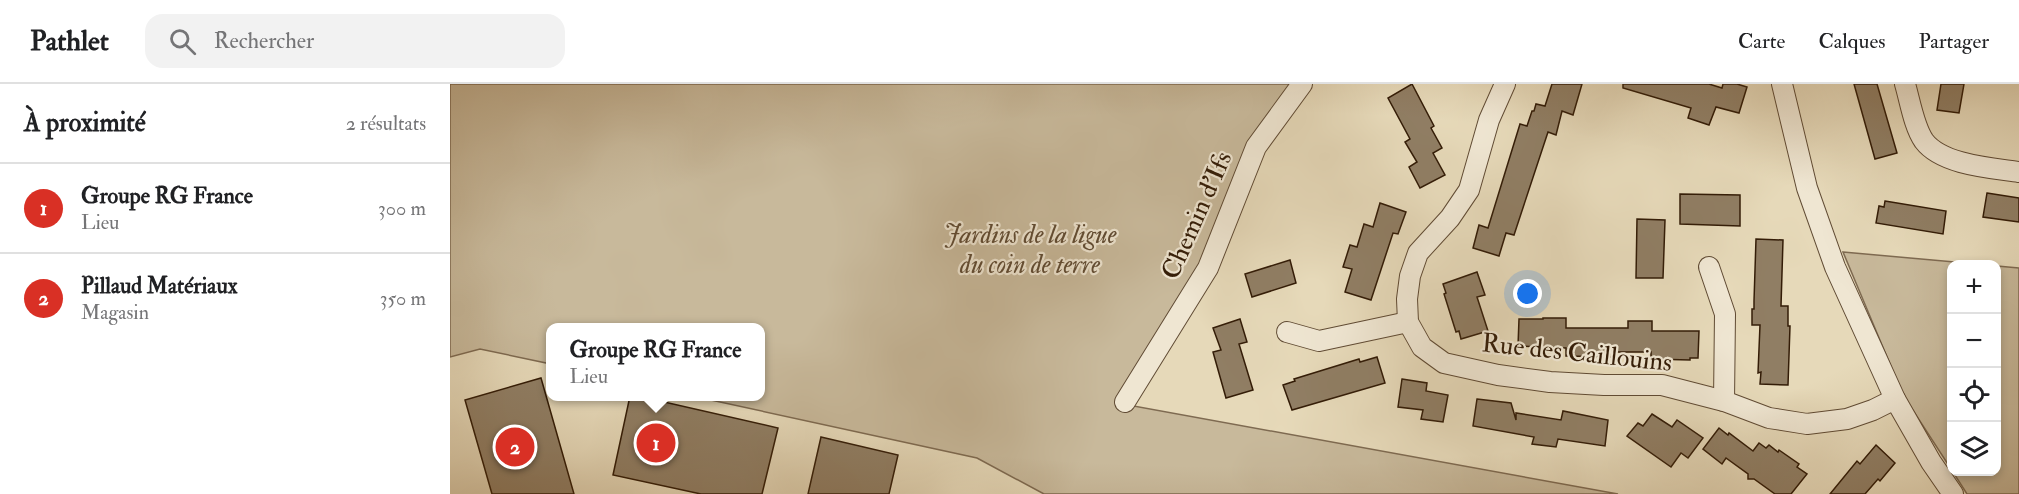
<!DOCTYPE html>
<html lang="fr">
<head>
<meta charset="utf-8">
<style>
	body { margin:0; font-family:"IM FELL Double Pica",serif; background:#f2f2f2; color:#202124 }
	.controls { position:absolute; right:18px; bottom:18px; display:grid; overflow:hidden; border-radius:12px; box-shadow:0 3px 9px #0003 }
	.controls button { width:54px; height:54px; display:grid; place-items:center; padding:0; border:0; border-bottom:2px solid #e0e0e0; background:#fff; color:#202124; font:30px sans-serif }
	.you { position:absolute; left:1078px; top:210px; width:21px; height:21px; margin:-15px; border:4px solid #fff; border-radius:50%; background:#1a73e8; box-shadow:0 0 0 9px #1a73e833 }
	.badge { display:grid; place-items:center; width:39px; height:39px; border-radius:50%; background:#d93025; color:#fff; font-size:20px; font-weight:700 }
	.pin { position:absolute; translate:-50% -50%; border:3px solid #fff; box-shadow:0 2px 6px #0006 }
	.popup { position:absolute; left:96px; top:239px; width:219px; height:78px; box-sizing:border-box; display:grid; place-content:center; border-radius:12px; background:#fff; filter:drop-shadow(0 2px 4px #0005); font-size:20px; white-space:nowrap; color:#757577 }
	.popup b { font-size:22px; color:#202124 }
	.popup::after { content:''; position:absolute; left:50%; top:100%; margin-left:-12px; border:12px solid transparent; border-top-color:#fff }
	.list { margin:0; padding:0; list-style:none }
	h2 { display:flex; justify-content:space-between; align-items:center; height:78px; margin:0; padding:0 24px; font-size:26px }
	h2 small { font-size:20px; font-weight:400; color:#757577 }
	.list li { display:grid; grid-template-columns:39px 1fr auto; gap:18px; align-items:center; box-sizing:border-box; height:90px; padding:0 24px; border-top:2px solid #e0e0e0 }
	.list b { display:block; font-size:22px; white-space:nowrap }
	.list p { margin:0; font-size:20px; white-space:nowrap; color:#757577 }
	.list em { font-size:20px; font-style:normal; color:#757577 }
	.icon { flex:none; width:33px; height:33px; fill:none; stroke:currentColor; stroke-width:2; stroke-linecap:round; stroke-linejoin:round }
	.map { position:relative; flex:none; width:1569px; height:410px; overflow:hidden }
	header { display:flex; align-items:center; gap:36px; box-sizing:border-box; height:84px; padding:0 30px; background:#fff; border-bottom:2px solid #e0e0e0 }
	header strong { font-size:28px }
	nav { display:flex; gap:33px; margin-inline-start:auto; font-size:21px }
	.search { width:420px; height:54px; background:#f2f2f2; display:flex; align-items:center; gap:15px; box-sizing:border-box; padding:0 21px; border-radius:18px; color:#757577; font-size:22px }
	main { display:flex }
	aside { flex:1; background:#fff }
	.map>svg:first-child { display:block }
	.green { fill:#c8b99b; stroke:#7e6a51; stroke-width:1.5 }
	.building { fill:#907e64; stroke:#331c07; stroke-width:1.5 }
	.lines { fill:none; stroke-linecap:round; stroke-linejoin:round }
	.minor-casing { stroke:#604b34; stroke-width:22 }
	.minor { stroke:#efe6d2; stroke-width:20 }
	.labels { text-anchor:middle; stroke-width:4.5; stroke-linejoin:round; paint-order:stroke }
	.street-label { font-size:26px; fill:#331c07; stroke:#efe6d2 }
	.park-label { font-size:26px; font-style:italic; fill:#604b33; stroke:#efe6d2 }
</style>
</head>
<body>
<header>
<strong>Pathlet</strong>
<div class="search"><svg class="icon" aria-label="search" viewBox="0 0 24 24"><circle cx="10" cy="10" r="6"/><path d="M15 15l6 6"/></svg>Rechercher</div>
<nav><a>Carte</a><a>Calques</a><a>Partager</a></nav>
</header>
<main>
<aside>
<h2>À proximité<small>2 résultats</small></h2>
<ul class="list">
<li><span class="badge">1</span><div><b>Groupe RG France</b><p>Lieu</p></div><em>300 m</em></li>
<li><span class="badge">2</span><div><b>Pillaud Matériaux</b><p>Magasin</p></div><em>350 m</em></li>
</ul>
</aside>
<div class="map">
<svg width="1569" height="410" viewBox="0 0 1569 410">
	<rect width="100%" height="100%" fill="#e6d9b9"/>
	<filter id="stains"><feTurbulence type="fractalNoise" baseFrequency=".00333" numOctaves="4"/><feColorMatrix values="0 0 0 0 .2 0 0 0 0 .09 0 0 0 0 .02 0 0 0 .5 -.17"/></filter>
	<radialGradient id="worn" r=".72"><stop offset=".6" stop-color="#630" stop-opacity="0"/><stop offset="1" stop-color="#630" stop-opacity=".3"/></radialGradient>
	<g class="green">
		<path d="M 0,0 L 855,0 L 813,54 L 762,188 L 678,321 L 1168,410 L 594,410 L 527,374 L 247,313 L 311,312 L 311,244 L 101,244 L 101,280 L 30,265 L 0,273 Z"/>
		<path d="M 1393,168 L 1527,180 L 1502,180 L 1501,385 L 1453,311 Z"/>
		<path d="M 1547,182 L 1569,184 L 1569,410 L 1517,410 L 1503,388 L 1546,388 Z"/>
	</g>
	<g class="building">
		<path d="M 962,0 L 984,42 L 981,44 L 992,64 L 983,69 L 995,91 L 970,104 L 959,83 L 967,78 L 955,58 L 960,55 L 938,14 Z"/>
		<path d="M 1102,0 L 1132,0 L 1123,31 L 1112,27 L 1106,51 L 1098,48 L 1064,151 L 1056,149 L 1049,172 L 1023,164 L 1029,141 L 1038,144 L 1070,40 L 1077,42 L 1082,27 L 1084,27 L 1086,20 L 1095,22 Z"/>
		<path d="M 1173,0 L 1259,0 L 1272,4 L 1273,0 L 1287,0 L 1297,3 L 1289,29 L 1266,23 L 1259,41 L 1238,34 L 1241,24 L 1173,4 Z"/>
		<path d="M 1404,0 L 1427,0 L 1447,69 L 1425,75 Z"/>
		<path d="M 1491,0 L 1514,0 L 1509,29 L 1487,26 Z"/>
		<path d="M 1537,109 L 1569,114 L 1569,138 L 1533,133 Z"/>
		<path d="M 1230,110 L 1290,111 L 1290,142 L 1230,140 Z"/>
		<path d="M 1435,117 L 1496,127 L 1493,150 L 1426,139 L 1429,122 L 1434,123 Z"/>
		<path d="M 930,119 L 956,128 L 948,150 L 943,149 L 921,216 L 895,208 L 902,185 L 893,183 L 900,161 L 907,163 L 914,140 L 923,143 Z"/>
		<path d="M 1187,135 L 1215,136 L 1213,194 L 1186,194 Z"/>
		<path d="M 1306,155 L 1333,156 L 1331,222 L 1338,222 L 1338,242 L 1340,242 L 1338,301 L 1310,300 L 1311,288 L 1308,289 L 1310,241 L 1302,241 L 1302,225 L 1304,225 L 1304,217 Z"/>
		<path d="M 840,176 L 846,199 L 802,213 L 795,190 Z"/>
		<path d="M 1027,188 L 1035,211 L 1027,213 L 1038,247 L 1011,255 L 1009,247 L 1006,248 L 994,210 L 996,209 L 993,200 Z"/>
		<path d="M 1093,234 L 1116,234 L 1116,244 L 1178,244 L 1178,237 L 1202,237 L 1202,247 L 1249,247 L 1248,274 L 1240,274 L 1240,276 L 1201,275 L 1201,268 L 1163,268 L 1163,273 L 1116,272 L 1116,264 L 1068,262 L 1069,235 L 1093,235 Z"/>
		<path d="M 790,235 L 797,258 L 789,260 L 803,306 L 776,314 L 763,268 L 771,266 L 763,244 Z"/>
		<path d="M 927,273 L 935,299 L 842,326 L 833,301 L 845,297 L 844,295 L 909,275 L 910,278 Z"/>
		<path d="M 91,294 L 124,410 L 42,410 L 15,316 Z"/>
		<path d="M 952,295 L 977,299 L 976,307 L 998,311 L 993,338 L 971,335 L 973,326 L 948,323 Z"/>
		<path d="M 180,312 L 188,312 L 328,344 L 312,410 L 251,410 L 163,391 Z"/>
		<path d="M 1027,315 L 1061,319 L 1066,336 L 1066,329 L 1111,336 L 1113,327 L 1158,336 L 1155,362 L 1108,355 L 1106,363 L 1082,360 L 1084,353 L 1023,342 Z"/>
		<path d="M 1202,330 L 1222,343 L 1227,336 L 1253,354 L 1238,374 L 1231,369 L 1221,383 L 1177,352 L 1188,339 L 1193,342 Z"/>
		<path d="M 1269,344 L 1278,351 L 1279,349 L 1303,367 L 1309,359 L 1316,364 L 1319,361 L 1328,368 L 1329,366 L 1349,380 L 1347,383 L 1357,390 L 1341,410 L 1325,410 L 1304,395 L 1298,395 L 1298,390 L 1276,374 L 1272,380 L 1253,365 Z"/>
		<path d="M 371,353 L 448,371 L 439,410 L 358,410 Z"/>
		<path d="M 1426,361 L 1445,379 L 1430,397 L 1428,395 L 1415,410 L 1380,410 L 1407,377 L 1410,380 Z"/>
	</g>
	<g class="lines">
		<g class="minor-casing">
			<g id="minor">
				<path d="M 1055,0 L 1039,36 L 1019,106 L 1000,134 L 968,169 L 960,192 L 957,215 L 958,238 L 972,263 L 994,279 L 1048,291 L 1100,298 L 1154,301 L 1212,301 L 1274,317 L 1319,334 L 1357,340 L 1397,335 L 1423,326 L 1445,315"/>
				<path d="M 1332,0 L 1357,104 L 1385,183 L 1445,315 L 1481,378 L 1503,410"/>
				<path d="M 1455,0 C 1460,17 1464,43 1474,57 C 1492,81 1542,84 1569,88"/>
				<path d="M 1259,183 L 1275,230 L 1274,317"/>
				<path d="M 837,248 L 869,257 L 958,238"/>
				<path d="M 675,318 L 758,184 L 806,63 L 852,0"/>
			</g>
		</g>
		<use href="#minor" class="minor"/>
	</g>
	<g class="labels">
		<g class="street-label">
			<text transform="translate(746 131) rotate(-66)" y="9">Chemin d'Ifs</text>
			<text transform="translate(1127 268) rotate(6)" y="9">Rue des Caillouins</text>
		</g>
		<g class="park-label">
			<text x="580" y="159">Jardins de la ligue<tspan x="580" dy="30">du coin de terre</tspan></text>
		</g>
	</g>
	<rect width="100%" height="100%" filter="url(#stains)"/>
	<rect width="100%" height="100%" fill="url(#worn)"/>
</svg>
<div class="controls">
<button>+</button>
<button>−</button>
<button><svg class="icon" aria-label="locate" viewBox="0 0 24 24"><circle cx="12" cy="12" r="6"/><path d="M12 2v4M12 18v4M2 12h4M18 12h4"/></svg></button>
<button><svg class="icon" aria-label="layers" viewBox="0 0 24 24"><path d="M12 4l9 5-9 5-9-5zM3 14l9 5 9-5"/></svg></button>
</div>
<div class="you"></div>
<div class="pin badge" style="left:206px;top:359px">1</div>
<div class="popup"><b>Groupe RG France</b>Lieu</div>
<div class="pin badge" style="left:65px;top:363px">2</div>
</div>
</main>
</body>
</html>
